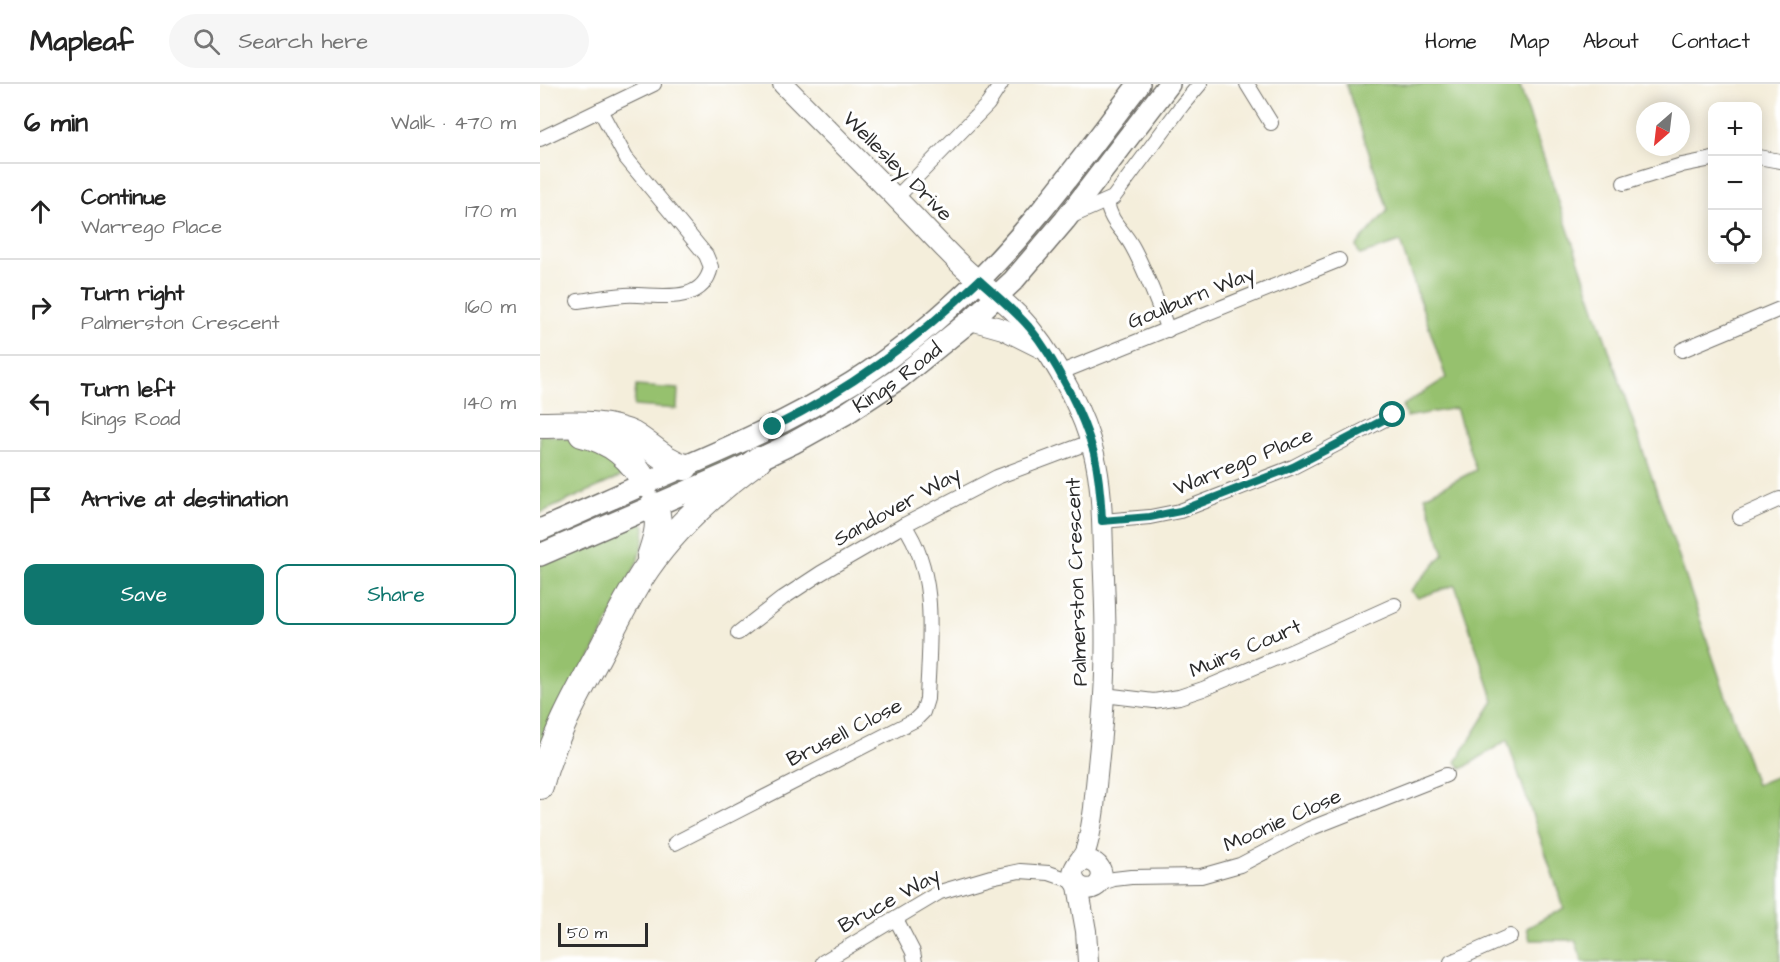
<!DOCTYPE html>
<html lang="en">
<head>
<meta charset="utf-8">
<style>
	body { margin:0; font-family:"Architects Daughter",sans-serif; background:#f6f6f6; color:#222 }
	.controls { position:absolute; right:18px; top:18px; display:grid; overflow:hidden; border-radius:12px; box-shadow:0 3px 15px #0003 }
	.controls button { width:54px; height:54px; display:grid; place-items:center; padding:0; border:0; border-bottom:2px solid #e0e0e0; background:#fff; color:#222; font:30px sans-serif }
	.compass { position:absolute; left:1096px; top:18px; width:54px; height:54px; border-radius:50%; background:#fff; box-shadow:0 3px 15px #0003; rotate:208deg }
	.scale { position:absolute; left:18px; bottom:15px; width:90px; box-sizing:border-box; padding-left:6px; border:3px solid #2b2b2b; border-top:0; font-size:16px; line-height:21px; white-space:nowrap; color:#2b2b2b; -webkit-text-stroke:4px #fff; paint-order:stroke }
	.stop { position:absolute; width:18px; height:18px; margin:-14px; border:4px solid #0f766e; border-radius:50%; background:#fff }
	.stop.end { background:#0f766e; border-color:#fff; box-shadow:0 2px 6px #0008 }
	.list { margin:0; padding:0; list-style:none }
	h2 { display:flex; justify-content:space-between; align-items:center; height:78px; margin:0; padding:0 24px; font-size:26px }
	h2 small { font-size:20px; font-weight:400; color:#767676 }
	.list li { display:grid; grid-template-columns:39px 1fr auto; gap:18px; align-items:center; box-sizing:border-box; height:96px; padding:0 24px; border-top:2px solid #e0e0e0 }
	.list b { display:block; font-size:22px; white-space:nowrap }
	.list p { margin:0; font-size:20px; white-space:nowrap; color:#767676 }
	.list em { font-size:20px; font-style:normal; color:#767676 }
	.actions { display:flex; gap:12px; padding:18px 24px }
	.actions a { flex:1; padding:14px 0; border:2px solid #0f766e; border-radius:12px; text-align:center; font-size:21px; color:#0f766e }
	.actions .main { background:#0f766e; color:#fff }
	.icon { flex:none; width:33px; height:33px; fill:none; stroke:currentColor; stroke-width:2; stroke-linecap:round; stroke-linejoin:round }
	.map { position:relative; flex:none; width:1240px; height:878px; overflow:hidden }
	header { display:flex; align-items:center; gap:36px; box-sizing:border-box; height:84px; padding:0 30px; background:#fff; border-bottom:2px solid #e0e0e0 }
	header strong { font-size:28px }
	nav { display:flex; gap:33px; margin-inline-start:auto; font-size:21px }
	.search { width:420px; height:54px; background:#f6f6f6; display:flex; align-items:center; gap:15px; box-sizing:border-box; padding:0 21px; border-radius:33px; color:#767676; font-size:22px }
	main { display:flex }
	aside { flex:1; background:#fff }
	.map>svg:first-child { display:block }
	.green { fill:#96c16e; stroke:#60764c; stroke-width:1.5 }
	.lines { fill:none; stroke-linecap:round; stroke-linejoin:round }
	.street-casing { stroke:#716f69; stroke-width:16 }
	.secondary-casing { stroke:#716f69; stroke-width:22 }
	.primary-casing { stroke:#716f69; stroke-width:24 }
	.highway-casing { stroke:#716f69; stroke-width:28 }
	.street { stroke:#fff; stroke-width:14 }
	.secondary { stroke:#fff; stroke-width:20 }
	.primary { stroke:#fff; stroke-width:21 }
	.highway { stroke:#fff; stroke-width:26 }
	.route { stroke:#0f766e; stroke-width:8 }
	.labels { text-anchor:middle; stroke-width:6; stroke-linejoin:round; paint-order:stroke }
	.street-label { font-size:21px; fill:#2b2b2b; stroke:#fff }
</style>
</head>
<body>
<header>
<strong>Mapleaf</strong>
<div class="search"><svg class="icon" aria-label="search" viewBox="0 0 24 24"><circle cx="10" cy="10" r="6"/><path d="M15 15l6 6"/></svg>Search here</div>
<nav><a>Home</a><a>Map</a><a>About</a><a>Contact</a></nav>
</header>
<main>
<aside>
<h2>6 min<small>Walk · 470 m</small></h2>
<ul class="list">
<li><svg class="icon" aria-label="ahead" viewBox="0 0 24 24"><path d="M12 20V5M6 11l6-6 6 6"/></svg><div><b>Continue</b><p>Warrego Place</p></div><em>170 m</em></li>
<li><svg class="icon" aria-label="right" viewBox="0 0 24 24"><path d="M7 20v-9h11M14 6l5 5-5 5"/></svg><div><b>Turn right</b><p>Palmerston Crescent</p></div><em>160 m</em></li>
<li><svg class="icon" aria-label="left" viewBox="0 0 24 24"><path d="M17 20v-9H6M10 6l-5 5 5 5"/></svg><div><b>Turn left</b><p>Kings Road</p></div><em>140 m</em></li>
<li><svg class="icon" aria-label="arrive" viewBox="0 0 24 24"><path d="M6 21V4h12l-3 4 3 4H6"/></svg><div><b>Arrive at destination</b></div></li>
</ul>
<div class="actions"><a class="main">Save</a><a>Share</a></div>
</aside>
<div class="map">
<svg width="1240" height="878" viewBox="0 0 1240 878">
	<rect width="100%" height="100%" fill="#fff"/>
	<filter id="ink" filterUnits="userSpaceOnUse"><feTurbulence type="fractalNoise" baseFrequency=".0167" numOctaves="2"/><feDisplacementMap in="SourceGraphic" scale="12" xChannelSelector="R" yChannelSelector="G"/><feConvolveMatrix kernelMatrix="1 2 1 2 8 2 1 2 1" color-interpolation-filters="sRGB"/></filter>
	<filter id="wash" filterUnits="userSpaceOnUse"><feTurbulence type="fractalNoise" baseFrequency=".008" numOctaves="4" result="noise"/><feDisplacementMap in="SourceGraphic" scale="24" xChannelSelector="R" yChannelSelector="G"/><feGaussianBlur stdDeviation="1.35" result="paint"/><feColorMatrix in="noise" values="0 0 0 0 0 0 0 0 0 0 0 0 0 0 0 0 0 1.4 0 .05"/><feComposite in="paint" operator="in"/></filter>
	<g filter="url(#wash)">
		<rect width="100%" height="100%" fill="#f4eedb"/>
		<g class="green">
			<path d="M 806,0 L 979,0 L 1216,701 L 1240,691 L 1240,878 L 1043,878 L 1035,856 L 990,856 L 987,844 L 1024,824 L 967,656 L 922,685 L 916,678 L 954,617 L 915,501 L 878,514 L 870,507 L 904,470 L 885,412 L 936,386 L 916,324 L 867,333 L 862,322 L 906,294 L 860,158 L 820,171 L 816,162 L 848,126 Z"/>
			<path d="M 345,291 L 347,294 L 300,326 L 130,408 L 126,399 Z"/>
			<path d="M 96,302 L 138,305 L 137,325 L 94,322 Z"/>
			<path d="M 0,350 L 45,357 L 91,388 L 0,429 Z"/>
			<path d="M 98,436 L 105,442 L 104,456 L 97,479 L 0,677 L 0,478 Z"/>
		</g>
	</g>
	<g filter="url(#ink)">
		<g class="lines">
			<g class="street-casing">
				<g id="street">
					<path d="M 707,0 L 731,39"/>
					<path d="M 0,55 L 114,0"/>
					<path d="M 1218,73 L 1240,77"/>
					<path d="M 1084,99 L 1142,81 L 1172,75"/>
					<path d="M 356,114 L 448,20 L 461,0"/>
					<path d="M 567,118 C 571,140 582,144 592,162 C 607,189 617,218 628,246"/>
					<path d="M 532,132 L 573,114 L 643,20 L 660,0"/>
					<path d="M 38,217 C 54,215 70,212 85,211 C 115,209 162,224 171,183 L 166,171 L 86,74 L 60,26"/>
					<path d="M 1142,266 L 1240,225"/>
					<path d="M 519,289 L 799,176"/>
					<path d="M 1200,433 L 1240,415"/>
					<path d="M 562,437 L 610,433 L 640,427 L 753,383 L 853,331"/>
					<path d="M 198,549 L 243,514 L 281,489 L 364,441 L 457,393 L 550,358"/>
					<path d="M 564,611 L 614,617 L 639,613 L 663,605 L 755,566 L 855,521"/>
					<path d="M 135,759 L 375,636 L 383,628 L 387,615 C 389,558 399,491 364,441"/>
					<path d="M 559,800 L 574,795 L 591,793 L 661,792 L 700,781 L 769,745 L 906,691"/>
					<path d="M 356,835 L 373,868 L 375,878"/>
					<path d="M 283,878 L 400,808 L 451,793 L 480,787 L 509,789 L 535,798"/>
					<path d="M 911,878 L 970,852"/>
				</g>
			</g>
			<g class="secondary-casing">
				<g id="secondary">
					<path d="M 243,0 C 281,39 320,77 358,116 C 380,138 401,162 423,183 C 446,205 473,222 492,247 C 518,280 544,329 554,370 C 562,402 562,435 563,468 C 565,515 567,564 564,611 C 562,649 557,687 554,724 C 552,739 550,754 545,768 C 542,775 534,781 533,789 C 533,796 537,802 543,804 C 562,810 571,782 548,776 L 540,778"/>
					<path d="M 431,236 L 463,245 L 501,264"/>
					<path d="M 538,802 L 546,847 L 548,878"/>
				</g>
			</g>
			<g class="primary-casing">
				<g id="primary">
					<path d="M 0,446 C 42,428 83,409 125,391 C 189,364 252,336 312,299 C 350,275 386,246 419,215 C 488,152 542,74 599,0"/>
					<path id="s1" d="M 0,471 L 190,389 L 253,359 L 305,330 L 358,295 L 431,236 L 473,197 L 525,136 L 629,0"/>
				</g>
			</g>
			<g class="highway-casing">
				<g id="highway">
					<path d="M 0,341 C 30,341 65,337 93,351 C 112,362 122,376 145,383"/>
					<path d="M 42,350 C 70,356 93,374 105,400"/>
					<path d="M 110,473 C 116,454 122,440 114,421"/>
					<path d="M 0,702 C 12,656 35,614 58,572 C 73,544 89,510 107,484 C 137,441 175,407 218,376"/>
				</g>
			</g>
			<use href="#street" class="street"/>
			<use href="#secondary" class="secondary"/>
			<use href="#primary" class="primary"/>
			<use href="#highway" class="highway"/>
		</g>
	</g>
	<g class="lines" filter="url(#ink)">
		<path class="route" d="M 233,343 C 310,305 377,256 439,196 C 456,211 474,226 489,243 C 515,274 543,330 554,369 C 559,391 561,415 562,437 L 610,433 L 640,427 L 753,383 L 853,331"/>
	</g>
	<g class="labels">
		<g class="street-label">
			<text transform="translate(358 82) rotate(45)" y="7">Wellesley Drive</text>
			<text transform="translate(651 213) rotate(-22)" y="7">Goulburn Way</text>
			<text dy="7" stroke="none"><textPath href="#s1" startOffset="400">Kings Road</textPath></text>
			<text transform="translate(703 377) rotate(-22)" y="7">Warrego Place</text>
			<text transform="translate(357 422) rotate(-29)" y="7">Sandover Way</text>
			<text transform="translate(536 498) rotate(-92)" y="7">Palmerston Crescent</text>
			<text transform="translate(705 564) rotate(-23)" y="7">Muirs Court</text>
			<text transform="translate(304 648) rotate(-27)" y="7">Brusell Close</text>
			<text transform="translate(742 736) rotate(-24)" y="7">Moonie Close</text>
			<text transform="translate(349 816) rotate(-29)" y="7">Bruce Way</text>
		</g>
	</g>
</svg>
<div class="controls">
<button>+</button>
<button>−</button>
<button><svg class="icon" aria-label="locate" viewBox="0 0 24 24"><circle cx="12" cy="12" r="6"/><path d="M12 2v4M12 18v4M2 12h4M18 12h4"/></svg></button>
</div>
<svg class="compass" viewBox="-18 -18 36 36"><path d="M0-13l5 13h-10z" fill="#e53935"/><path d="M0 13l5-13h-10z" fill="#767676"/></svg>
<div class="scale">50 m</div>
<div class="stop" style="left:853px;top:331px"></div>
<div class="stop end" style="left:233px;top:343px"></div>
</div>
</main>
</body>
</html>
